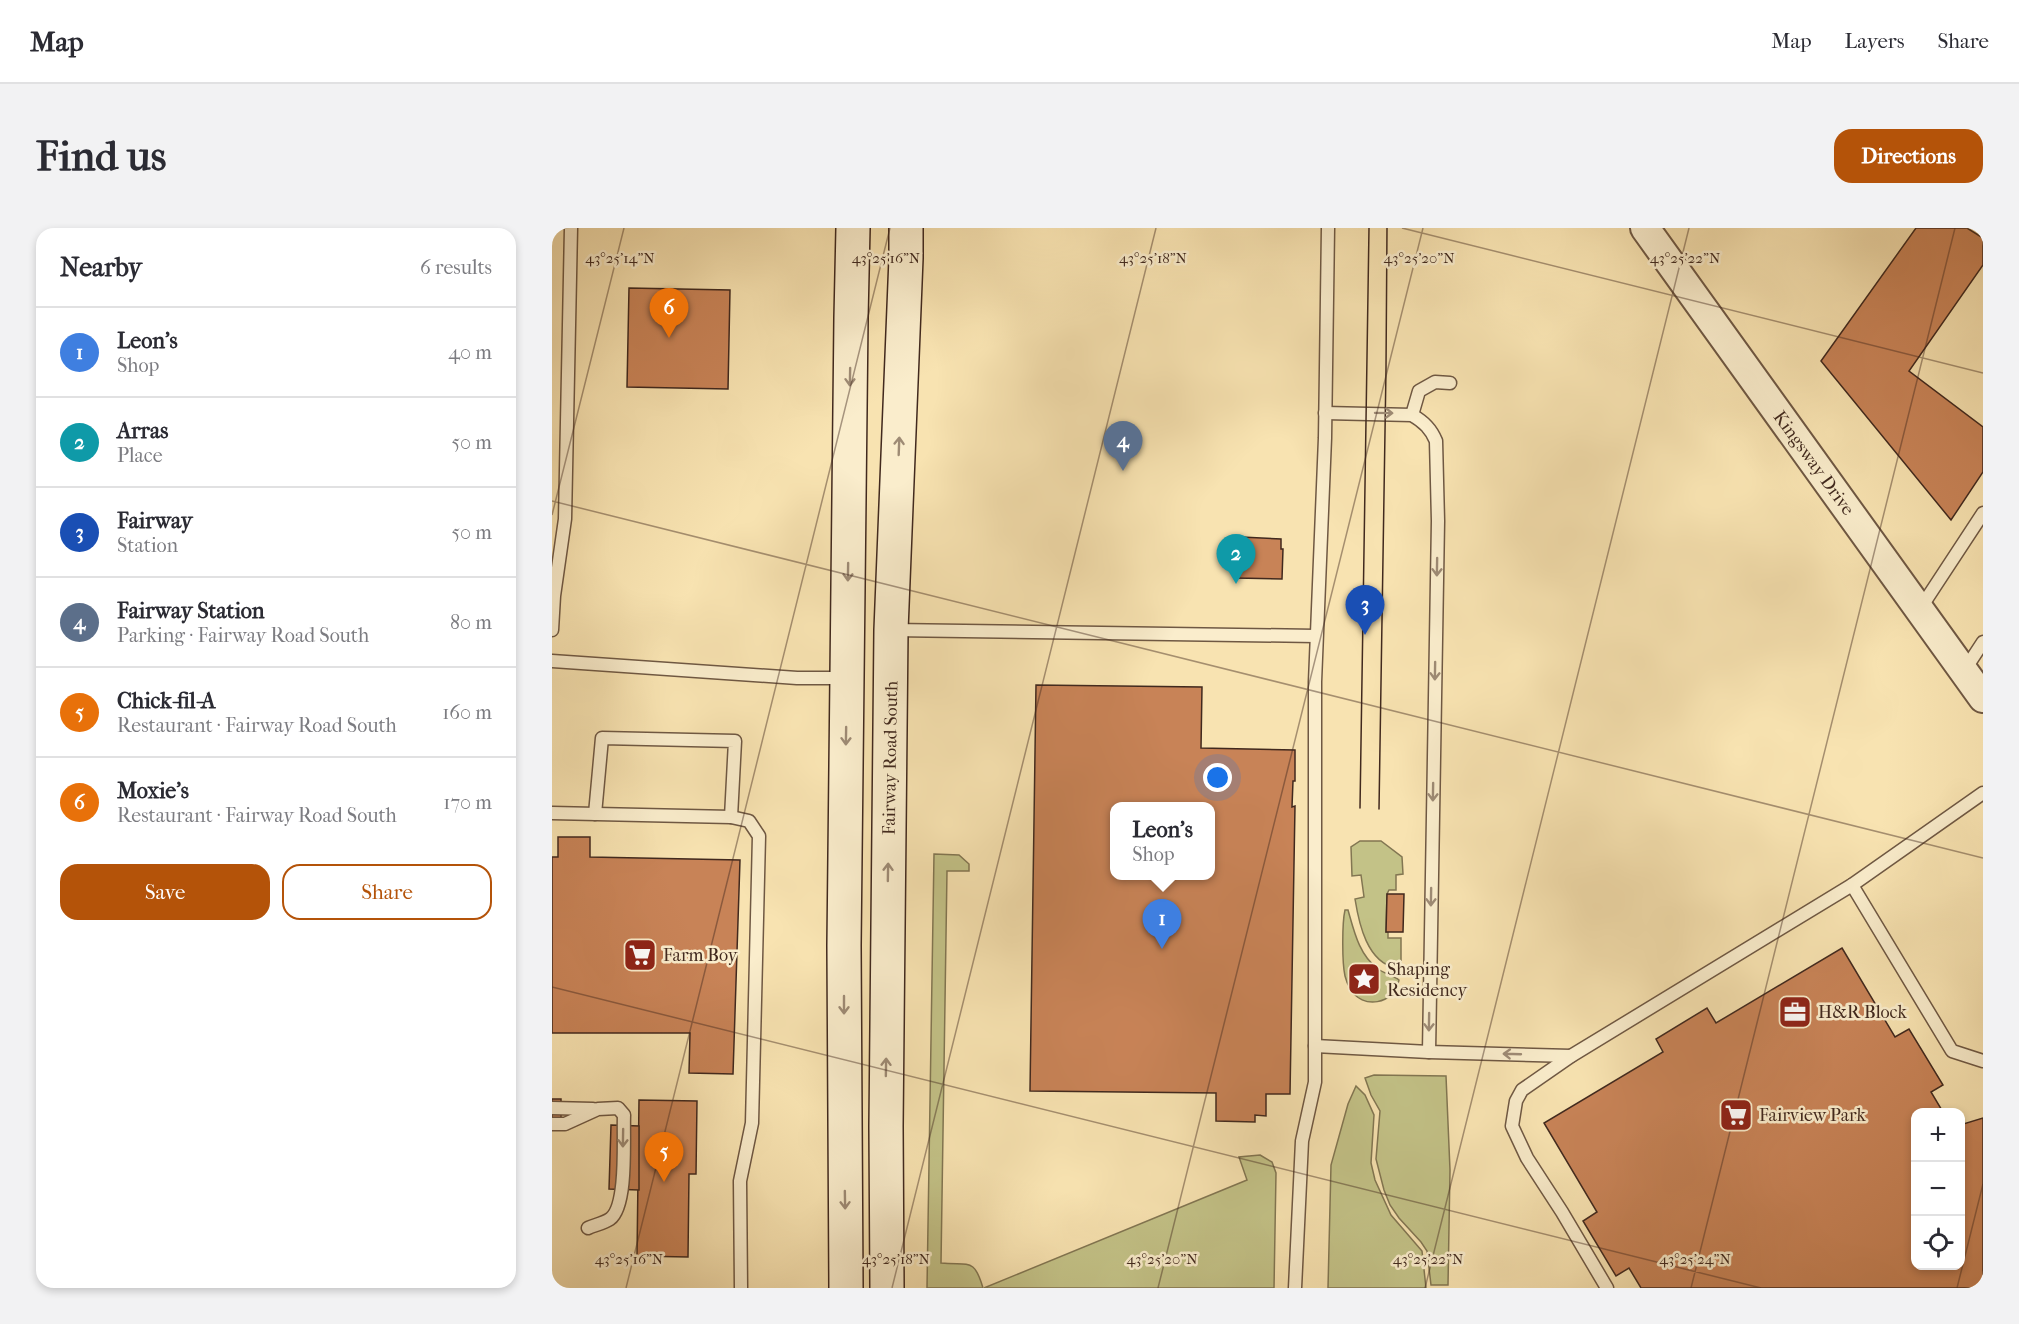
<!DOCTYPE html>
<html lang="en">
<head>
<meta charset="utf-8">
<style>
	body { margin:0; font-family:"IM FELL French Canon",serif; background:#f2f2f3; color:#2b2b33 }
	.controls { position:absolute; right:18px; bottom:18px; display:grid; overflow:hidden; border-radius:12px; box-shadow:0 3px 9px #0003 }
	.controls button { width:54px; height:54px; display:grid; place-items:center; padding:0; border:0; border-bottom:2px solid #e1e1e2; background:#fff; color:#2b2b33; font:30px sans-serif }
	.you { position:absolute; left:666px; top:550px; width:21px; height:21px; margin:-15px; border:4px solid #fff; border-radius:50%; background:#1a73e8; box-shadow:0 0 0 9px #1a73e833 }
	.badge { display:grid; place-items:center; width:39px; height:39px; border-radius:50%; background:#b45309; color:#fff; font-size:20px; font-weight:700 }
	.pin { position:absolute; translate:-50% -50px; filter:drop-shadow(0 2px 3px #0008) }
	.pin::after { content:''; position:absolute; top:32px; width:21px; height:18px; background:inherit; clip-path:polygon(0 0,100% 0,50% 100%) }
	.popup { position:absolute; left:558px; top:574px; width:105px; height:78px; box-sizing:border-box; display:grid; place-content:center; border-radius:12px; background:#fff; filter:drop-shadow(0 2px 4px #0005); font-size:20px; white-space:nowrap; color:#7c7c81 }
	.popup b { font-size:22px; color:#2b2b33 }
	.popup::after { content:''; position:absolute; left:50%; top:100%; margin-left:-12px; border:12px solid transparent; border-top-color:#fff }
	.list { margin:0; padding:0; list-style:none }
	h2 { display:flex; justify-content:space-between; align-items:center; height:78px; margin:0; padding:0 24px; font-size:26px }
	h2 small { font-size:20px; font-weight:400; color:#7c7c81 }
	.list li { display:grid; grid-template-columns:39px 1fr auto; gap:18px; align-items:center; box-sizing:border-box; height:90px; padding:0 24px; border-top:2px solid #e1e1e2 }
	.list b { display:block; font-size:22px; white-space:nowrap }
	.list p { margin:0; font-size:20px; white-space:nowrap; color:#7c7c81 }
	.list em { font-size:20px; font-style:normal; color:#7c7c81 }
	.actions { display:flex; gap:12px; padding:18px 24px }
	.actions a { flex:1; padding:14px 0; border:2px solid #b45309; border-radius:18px; text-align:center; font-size:21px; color:#b45309 }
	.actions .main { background:#b45309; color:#fff }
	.icon { flex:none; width:33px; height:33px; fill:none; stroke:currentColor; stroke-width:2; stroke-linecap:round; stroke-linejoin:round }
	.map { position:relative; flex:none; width:1431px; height:1060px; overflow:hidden; border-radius:18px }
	header { display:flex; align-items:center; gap:36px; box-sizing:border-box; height:84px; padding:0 30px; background:#fff; border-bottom:2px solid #e1e1e2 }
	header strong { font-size:28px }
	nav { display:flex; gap:33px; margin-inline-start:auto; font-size:21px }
	.intro { display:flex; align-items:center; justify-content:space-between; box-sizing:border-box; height:144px; padding:0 36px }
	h1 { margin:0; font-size:42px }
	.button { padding:15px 27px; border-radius:18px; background:#b45309; color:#fff; font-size:21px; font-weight:700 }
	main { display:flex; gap:36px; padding:0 36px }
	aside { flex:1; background:#fff; border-radius:18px; box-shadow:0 3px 9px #0003 }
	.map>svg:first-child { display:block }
	.green { fill:#c3c287; stroke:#827652; stroke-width:1.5 }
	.building { fill:#c88357; stroke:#41291e; stroke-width:1.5; fill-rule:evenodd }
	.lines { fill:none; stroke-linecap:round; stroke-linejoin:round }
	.service-casing { stroke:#6f5843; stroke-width:15 }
	.tertiary-casing { stroke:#6f5843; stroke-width:32 }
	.secondary-casing { stroke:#41291e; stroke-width:36 }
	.service { stroke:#faedcc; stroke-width:12 }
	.tertiary { stroke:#faedcc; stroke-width:28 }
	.secondary { stroke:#faedcc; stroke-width:33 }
	.tram { stroke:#41291e; stroke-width:1.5 }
	.oneway { stroke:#9e8b75 }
	.ticks { fill:none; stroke:#41291e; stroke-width:1.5; stroke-opacity:0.45 }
	.labels { text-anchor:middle; stroke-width:5; stroke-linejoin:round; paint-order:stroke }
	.street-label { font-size:18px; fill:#41291e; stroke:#faedcc }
	.poi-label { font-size:18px; fill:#41291e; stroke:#faedcc; text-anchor:start }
	.ticks-label { font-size:15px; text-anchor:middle; fill:#41291e; stroke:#faedcc; stroke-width:5; stroke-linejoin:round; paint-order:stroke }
</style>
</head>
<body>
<header>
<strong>Map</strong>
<nav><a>Map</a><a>Layers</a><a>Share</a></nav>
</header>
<div class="intro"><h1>Find us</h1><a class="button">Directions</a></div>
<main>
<aside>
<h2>Nearby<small>6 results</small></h2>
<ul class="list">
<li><span class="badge" style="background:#3f7fe0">1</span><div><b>Leon's</b><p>Shop</p></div><em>40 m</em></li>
<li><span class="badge" style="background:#0f9aa8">2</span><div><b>Arras</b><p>Place</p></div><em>50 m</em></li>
<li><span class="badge" style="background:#1a4fb4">3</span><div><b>Fairway</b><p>Station</p></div><em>50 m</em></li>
<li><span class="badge" style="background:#5c6f8a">4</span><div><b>Fairway Station</b><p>Parking · Fairway Road South</p></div><em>80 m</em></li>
<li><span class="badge" style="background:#e8710a">5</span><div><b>Chick-fil-A</b><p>Restaurant · Fairway Road South</p></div><em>160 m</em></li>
<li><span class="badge" style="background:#e8710a">6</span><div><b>Moxie's</b><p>Restaurant · Fairway Road South</p></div><em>170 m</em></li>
</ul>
<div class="actions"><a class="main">Save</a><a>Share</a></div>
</aside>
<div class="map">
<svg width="1431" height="1060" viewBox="0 0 1431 1060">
	<rect width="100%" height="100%" fill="#f8e3b1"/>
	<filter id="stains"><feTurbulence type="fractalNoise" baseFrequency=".00333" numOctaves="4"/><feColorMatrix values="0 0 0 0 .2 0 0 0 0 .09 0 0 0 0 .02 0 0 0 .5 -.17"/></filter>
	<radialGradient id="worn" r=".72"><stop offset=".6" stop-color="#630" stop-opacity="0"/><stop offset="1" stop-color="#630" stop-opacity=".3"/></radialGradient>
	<g class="green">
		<path d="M 808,613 L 829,613 L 850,629 L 851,646 L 844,647 L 844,662 L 837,662 L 835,666 L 834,704 L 836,704 L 836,710 L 849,710 L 849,737 L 844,740 C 815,734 807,696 803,671 L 812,669 L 809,647 L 800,648 L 799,619 Z"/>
		<path d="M 382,626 L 407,627 L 417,636 L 417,643 L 395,643 L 389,1035 C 417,1038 422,1029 431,1060 L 375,1060 Z"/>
		<path d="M 793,682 L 796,682 C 802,703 807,727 826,741 C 833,746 841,747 847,752 C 843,776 810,783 798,760 C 796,757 794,752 793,748 C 790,735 790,695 793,682 Z"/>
		<path d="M 822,847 L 894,848 L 898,942 L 896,1057 L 879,1057 L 875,1023 L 869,1014 L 847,990 L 838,977 L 832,962 L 824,931 L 828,883 L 819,867 L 813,850 Z"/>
		<path d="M 804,858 L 813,867 L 822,887 L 819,935 L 823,952 L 839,987 L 870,1023 L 874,1060 L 776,1060 L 779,937 L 796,876 Z"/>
		<path d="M 708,927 L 720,934 L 724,945 L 722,1060 L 432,1060 L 695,952 L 687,929 Z"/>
	</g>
	<g class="building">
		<path d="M 1364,0 L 1415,0 L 1431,10 L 1431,37 L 1357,143 L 1431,199 L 1431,244 L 1399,292 L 1269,133 Z"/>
		<path d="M 77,60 L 178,62 L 176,161 L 75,159 Z"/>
		<path d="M 689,309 L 729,311 L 729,321 L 731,321 L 730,351 L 685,350 L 686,338 L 688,338 Z"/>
		<path d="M 484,457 L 650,459 L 649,520 L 743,522 L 743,553 L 741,553 L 740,579 L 743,578 L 738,866 L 714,866 L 714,888 L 703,887 L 703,894 L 664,893 L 664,865 L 478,863 ZM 562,578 L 658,578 L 658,648 L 562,648 Z"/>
		<path d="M 6,609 L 38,609 L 38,629 L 188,632 L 181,846 L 137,845 L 138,805 L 0,805 L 0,629 L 6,629 Z"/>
		<path d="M 835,666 L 852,666 L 851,704 L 834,704 Z"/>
		<path d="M 1290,720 L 1343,809 L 1357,801 L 1391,857 L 1379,864 L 1391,884 L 1364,884 L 1364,1038 L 1408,1038 L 1408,897 L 1431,890 L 1431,1060 L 1089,1060 L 1077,1040 L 1064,1048 L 1031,993 L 1045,984 L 992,895 L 1111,824 L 1104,811 L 1155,780 L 1164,795 Z"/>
		<rect x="0" y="871" width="9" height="30"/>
		<path d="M 87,872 L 145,873 L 144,946 L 137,946 L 136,1029 L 85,1028 Z"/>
		<path d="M 59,897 L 87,898 L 87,962 L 57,961 Z"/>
	</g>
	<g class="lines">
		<g class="service-casing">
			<g id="service">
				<path d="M 773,185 L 860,187 C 872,194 879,201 884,213 L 886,293 L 877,824"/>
				<path d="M 860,187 L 867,163 L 883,154 L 898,155"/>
				<path d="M 1368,381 L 1431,285"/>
				<path d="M 0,402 L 2,368 L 13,291 L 19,0"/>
				<path d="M 340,402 L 764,408"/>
				<path d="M 0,433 L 245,450 L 294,450"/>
				<path d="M 1412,443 L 1431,414"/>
				<path d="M 0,585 L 179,589 L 197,593 L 207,608 L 200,895 L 188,953 L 189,1060"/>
				<path d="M 43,586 L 50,510 L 183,513 L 179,589"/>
				<path d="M 1300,657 L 1400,823 L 1431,833"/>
				<path d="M 763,818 L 877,824 L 1019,828"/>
				<path d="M 0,880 L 41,881"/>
				<path d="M 0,896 L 13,896 L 46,881 L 66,880 L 72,887 C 71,909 76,978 58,991 C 52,995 43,997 36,1000"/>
				<path d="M 743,1060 L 750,913 L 763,854 L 763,454 L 773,210 L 776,0"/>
				<path d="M 1055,1060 L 1010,984 L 975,930 L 960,898 L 964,873 L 970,862 L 1019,828 L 1300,657 L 1431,565"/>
			</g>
		</g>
		<g class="tertiary-casing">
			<path id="tertiary" d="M 1093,0 L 1431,470"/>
		</g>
		<g class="secondary-casing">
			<g id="secondary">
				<path d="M 294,1060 L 292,718 L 299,90 L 301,0"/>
				<path d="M 335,1060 L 334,898 L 339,402 L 354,30 L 354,0"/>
			</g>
		</g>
		<use href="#service" class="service"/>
		<use href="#tertiary" class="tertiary"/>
		<use href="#secondary" class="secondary"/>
		<g class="tram">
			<path d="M 808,580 L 817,0"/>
			<path d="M 827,581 L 834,141 L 835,0"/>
		</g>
	</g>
	<defs><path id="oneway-shaft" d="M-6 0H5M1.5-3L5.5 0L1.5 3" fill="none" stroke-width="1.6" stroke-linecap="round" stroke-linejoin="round" transform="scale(1.5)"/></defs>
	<g class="oneway">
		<use href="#oneway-shaft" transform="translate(298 149) rotate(91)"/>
		<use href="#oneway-shaft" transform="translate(832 185) rotate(1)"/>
		<use href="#oneway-shaft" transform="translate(347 218) rotate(-88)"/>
		<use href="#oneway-shaft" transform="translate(885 339) rotate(91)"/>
		<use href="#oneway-shaft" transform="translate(296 344) rotate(91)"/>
		<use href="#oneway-shaft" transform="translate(883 443) rotate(91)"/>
		<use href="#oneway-shaft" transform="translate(294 508) rotate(91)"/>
		<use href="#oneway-shaft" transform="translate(881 564) rotate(91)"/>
		<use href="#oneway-shaft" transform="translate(336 644) rotate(-89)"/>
		<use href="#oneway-shaft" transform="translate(879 669) rotate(91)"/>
		<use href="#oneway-shaft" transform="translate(292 777) rotate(90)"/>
		<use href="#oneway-shaft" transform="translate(877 794) rotate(91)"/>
		<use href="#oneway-shaft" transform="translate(960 826) rotate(-178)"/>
		<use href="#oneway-shaft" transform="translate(334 839) rotate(-89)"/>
		<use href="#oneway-shaft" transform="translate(71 910) rotate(91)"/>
		<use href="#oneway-shaft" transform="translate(293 972) rotate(89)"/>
	</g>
	<path class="ticks" d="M 850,0 L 1431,145M 0,273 L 1431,630M 0,287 L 72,0M 0,759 L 1209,1060M 74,1060 L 338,0M 340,1060 L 604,0M 606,1060 L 871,0M 873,1060 L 1137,0M 1139,1060 L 1403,0M 1405,1060 L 1431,956"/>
	<defs>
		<g id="supermarket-square" transform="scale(1.725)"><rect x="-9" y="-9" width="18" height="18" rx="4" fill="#8f2418" stroke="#faedcc"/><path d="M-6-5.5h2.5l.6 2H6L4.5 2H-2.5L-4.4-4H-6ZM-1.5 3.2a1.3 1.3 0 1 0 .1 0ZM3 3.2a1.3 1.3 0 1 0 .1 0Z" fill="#fff"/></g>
		<g id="sight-square" transform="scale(1.725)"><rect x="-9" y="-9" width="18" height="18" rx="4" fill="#8f2418" stroke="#faedcc"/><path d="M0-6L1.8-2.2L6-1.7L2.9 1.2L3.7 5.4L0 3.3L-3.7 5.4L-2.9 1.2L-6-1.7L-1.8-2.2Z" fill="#fff"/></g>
		<g id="office-square" transform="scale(1.725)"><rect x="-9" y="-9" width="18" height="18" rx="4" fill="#8f2418" stroke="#faedcc"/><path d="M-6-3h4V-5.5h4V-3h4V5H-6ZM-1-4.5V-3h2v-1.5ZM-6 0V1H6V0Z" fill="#fff"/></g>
	</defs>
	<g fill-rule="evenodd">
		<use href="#supermarket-square" x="88" y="727"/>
		<use href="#sight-square" x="812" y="751"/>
		<use href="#office-square" x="1243" y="784"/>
		<use href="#supermarket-square" x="1184" y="887"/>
	</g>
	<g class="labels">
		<g class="street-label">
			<text transform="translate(1262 235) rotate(54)" y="6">Kingsway Drive</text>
			<text transform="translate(338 530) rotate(-89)" y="6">Fairway Road South</text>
		</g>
		<g class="poi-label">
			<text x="111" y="733">Farm Boy</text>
			<text x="835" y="747">Shaping<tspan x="835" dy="21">Residency</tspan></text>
			<text x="1266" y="790">H&amp;R Block</text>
			<text x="1207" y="893">Fairview Park</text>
		</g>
	</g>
	<g class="ticks-label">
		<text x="68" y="35">43°25'14"N</text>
		<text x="334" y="35">43°25'16"N</text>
		<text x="601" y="35">43°25'18"N</text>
		<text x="1133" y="35">43°25'22"N</text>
		<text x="867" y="35">43°25'20"N</text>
		<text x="77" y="1036">43°25'16"N</text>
		<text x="344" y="1036">43°25'18"N</text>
		<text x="610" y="1036">43°25'20"N</text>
		<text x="876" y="1036">43°25'22"N</text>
		<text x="1143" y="1036">43°25'24"N</text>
	</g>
	<rect width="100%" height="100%" filter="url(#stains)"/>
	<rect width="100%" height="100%" fill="url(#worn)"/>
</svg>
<div class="controls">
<button>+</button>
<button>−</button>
<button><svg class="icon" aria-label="locate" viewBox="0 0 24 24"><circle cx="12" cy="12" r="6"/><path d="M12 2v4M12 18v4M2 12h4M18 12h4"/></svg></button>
</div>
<div class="you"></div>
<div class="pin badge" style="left:610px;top:721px;background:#3f7fe0">1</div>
<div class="popup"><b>Leon's</b>Shop</div>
<div class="pin badge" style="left:684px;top:356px;background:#0f9aa8">2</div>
<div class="pin badge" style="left:813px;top:407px;background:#1a4fb4">3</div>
<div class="pin badge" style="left:571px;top:243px;background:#5c6f8a">4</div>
<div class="pin badge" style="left:112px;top:954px;background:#e8710a">5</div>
<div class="pin badge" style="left:117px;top:110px;background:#e8710a">6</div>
</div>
</main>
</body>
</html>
